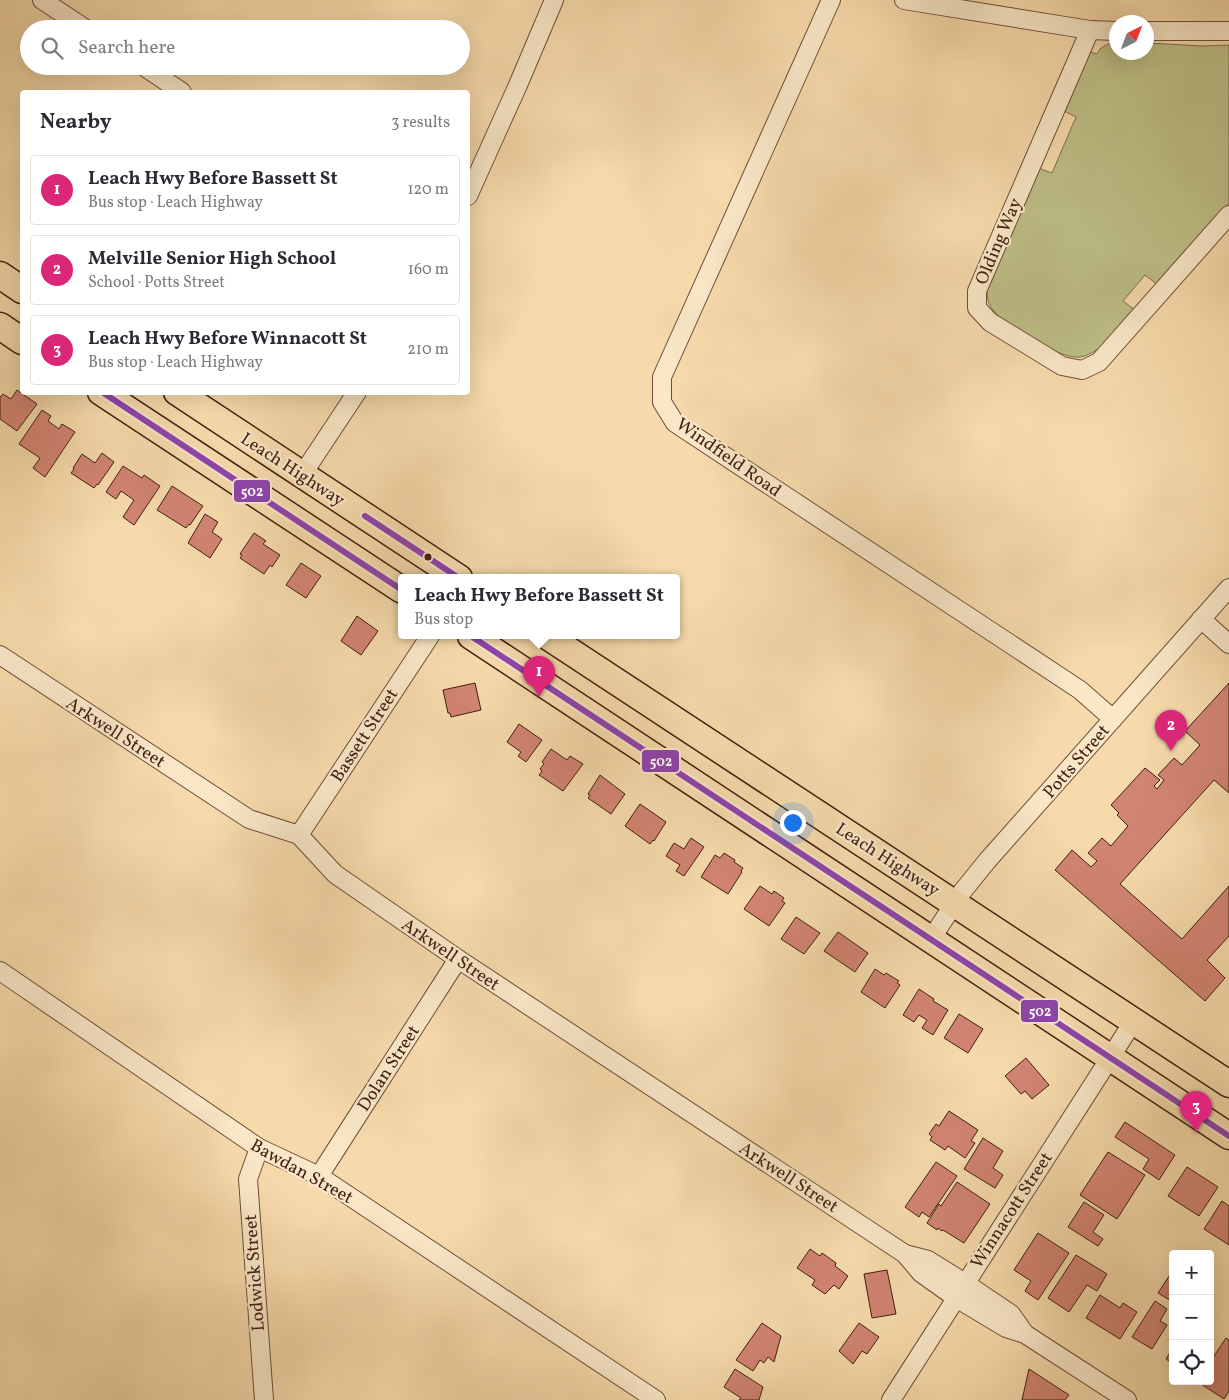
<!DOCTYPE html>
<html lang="en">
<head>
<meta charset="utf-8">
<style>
	body { margin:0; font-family:Vollkorn,serif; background:#f7f7f7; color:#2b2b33 }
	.controls { position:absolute; right:15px; bottom:15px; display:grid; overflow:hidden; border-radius:5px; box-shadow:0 5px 20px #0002 }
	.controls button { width:45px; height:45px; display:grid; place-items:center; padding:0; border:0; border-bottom:1px solid #e1e1e2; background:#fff; color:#2b2b33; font:25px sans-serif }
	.compass { position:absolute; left:1109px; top:15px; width:45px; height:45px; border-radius:50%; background:#fff; box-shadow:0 5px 20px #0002; rotate:42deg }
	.you { position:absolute; left:792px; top:822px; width:18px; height:18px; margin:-12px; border:4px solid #fff; border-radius:50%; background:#1a73e8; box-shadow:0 0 0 8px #1a73e833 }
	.badge { display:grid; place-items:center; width:32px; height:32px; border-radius:50%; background:#db2777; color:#fff; font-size:16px; font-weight:700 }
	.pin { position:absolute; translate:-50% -41px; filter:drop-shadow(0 1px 2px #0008) }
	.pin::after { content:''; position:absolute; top:26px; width:18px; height:15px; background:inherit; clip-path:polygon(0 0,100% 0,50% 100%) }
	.popup { position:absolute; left:398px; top:574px; width:282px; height:65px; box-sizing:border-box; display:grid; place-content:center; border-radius:5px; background:#fff; filter:drop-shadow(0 1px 4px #0005); font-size:16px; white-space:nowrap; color:#7c7c81 }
	.popup b { font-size:19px; color:#2b2b33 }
	.popup::after { content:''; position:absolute; left:50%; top:100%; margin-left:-10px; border:10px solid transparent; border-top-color:#fff }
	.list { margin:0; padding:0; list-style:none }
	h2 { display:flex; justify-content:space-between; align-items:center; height:65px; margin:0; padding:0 20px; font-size:21px }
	h2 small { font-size:16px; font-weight:400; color:#7c7c81 }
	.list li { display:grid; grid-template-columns:32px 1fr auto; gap:15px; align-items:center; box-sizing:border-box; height:70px; margin:0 10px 10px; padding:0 10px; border:1px solid #e1e1e2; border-radius:5px }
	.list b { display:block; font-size:19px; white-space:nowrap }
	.list p { margin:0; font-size:16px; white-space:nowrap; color:#7c7c81 }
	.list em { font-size:16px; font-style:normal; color:#7c7c81 }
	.icon { flex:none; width:28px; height:28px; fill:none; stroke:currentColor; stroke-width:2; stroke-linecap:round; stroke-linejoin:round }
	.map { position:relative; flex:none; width:1229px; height:1400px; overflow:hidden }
	.search { position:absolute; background:#fff; box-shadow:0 5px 20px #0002; left:20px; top:20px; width:450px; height:55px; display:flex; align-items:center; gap:12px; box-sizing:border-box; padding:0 18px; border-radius:28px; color:#7c7c81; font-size:19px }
	.panel { position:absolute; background:#fff; box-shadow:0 5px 20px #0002; left:20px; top:90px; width:450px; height:305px; border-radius:5px }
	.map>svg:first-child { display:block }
	.green { fill:#bebf87; stroke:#7f6f4c }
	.building { fill:#d18472; stroke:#401f10 }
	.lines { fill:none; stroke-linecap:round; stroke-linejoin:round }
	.minor-casing { stroke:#6e4e37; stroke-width:20 }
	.highway-casing { stroke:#401f10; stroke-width:29 }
	.minor { stroke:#f9e7c8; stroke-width:18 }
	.highway { stroke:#f6daab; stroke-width:26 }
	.bus-1-casing { stroke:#f9e7c8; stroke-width:10 }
	.bus-1 { stroke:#8e44ad; stroke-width:6 }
	.bus-dot { fill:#401f10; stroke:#f9e7c8; stroke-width:2 }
	.labels { text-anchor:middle; stroke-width:4.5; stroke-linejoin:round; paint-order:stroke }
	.street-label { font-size:18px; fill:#401f10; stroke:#f9e7c8 }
	.line-badge { stroke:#f9e7c8; stroke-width:2 }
	.badge-label { font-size:14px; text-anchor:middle; font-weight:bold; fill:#fff }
</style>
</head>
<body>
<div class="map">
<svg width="1229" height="1400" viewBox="0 0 1229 1400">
	<rect width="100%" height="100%" fill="#f6daab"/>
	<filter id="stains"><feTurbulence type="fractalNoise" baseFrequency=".004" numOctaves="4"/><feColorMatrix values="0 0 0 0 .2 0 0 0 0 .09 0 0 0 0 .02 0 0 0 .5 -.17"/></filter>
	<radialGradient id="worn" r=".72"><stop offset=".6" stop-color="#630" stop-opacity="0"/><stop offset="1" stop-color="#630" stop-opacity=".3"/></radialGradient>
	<path class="green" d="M 1110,43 L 1116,43 L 1116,52 L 1146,52 L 1147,43 L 1202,46 L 1229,45 L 1229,203 L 1158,285 L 1145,275 L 1123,301 L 1135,310 C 1119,327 1103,353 1080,357 C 1061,360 1004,325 993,310 C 986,301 986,292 989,281 L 1038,168 L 1052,173 L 1076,117 L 1064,111 L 1090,52 L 1097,54 L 1101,48 Z"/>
	<g class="building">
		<path d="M 17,390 L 37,404 L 17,431 L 0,419 L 0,397 L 3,394 L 11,399 Z"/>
		<path d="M 42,410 L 51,416 L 48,421 L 59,429 L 62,424 L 75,432 L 45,477 L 33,468 L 40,458 L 19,444 Z"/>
		<path d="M 102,453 L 114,462 L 98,485 L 97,484 L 94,488 L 71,473 L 74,469 L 73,468 L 82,454 L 95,463 Z"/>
		<path d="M 123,466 L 142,478 L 144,475 L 160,486 L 134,525 L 123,517 L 134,500 L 121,491 L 116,499 L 106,492 Z"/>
		<path d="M 172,486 L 203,506 L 190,525 L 189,524 L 186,528 L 157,510 Z"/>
		<path d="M 205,514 L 218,522 L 212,532 L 222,539 L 210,558 L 188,543 Z"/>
		<path d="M 254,533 L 266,541 L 263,544 L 280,555 L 272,567 L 270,565 L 264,574 L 240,558 L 242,555 L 240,554 Z"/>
		<path d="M 301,563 L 321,576 L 306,598 L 286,585 Z"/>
		<path d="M 357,616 L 378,631 L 361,655 L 341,641 Z"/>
		<path d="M 475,683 L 481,710 L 451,717 L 450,713 L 448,713 L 443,690 Z"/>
		<path d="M 1229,683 L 1229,793 L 1214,780 L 1120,884 L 1182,939 L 1229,886 L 1229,936 L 1207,960 L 1225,978 L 1205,1001 L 1055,870 L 1072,850 L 1091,867 L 1097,861 L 1088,853 L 1102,838 L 1111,846 L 1128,826 L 1117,815 L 1119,813 L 1111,805 L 1145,768 L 1160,780 L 1154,786 L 1157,789 L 1164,780 L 1158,775 L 1174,758 L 1182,765 L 1200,745 L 1185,731 Z"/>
		<path d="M 519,724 L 542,740 L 526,762 L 518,756 L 521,752 L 507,742 Z"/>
		<path d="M 551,749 L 567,760 L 570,756 L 583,764 L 563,791 L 539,775 L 542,771 L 540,769 L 544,764 L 542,762 Z"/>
		<path d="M 600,775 L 625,794 L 611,814 L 588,798 L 590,795 L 588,794 Z"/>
		<path d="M 640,804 L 666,822 L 654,841 L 653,840 L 650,844 L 625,826 Z"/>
		<path d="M 691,838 L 704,847 L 684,876 L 676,871 L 680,865 L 666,856 L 674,843 L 684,849 Z"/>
		<path d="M 724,853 L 735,860 L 734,862 L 743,868 L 741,871 L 742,872 L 728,894 L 701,877 L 715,855 L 720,858 Z"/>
		<path d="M 760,886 L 772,894 L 774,891 L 784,898 L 782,901 L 785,903 L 769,926 L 744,909 Z"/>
		<path d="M 796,917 L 820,933 L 804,954 L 781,939 Z"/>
		<path d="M 838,932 L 868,953 L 855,972 L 824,951 Z"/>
		<path d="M 875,969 L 884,975 L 886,973 L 899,981 L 897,983 L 900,985 L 885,1008 L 861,992 Z"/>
		<path d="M 919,989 L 934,999 L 933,1001 L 948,1010 L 933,1035 L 922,1028 L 927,1020 L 919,1015 L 914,1022 L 903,1015 Z"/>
		<path d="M 959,1014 L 983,1029 L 968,1053 L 944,1038 Z"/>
		<path d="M 1026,1058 L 1049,1085 L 1032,1099 L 1025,1091 L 1021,1094 L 1005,1076 Z"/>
		<path d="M 949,1111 L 978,1130 L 971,1141 L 975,1143 L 965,1158 L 948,1146 L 945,1150 L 930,1140 L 932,1137 L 929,1134 L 936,1124 L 939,1126 Z"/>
		<path d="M 1125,1122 L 1175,1155 L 1159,1180 L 1143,1169 L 1149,1159 L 1115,1137 Z"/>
		<path d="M 983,1138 L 1003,1151 L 993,1168 L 1003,1175 L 995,1188 L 964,1169 Z"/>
		<path d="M 1108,1152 L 1145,1175 L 1117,1219 L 1080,1195 Z"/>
		<path d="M 936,1162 L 957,1176 L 929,1217 L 922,1212 L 919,1217 L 905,1207 Z"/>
		<path d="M 1187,1167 L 1218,1187 L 1199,1216 L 1168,1196 Z"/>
		<path d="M 957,1182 L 990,1204 L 964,1243 L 943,1230 L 942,1231 L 938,1228 L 937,1230 L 927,1223 L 939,1204 L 941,1206 Z"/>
		<path d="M 1222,1201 L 1229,1206 L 1229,1245 L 1204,1229 Z"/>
		<path d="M 1084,1202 L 1104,1215 L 1093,1232 L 1103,1239 L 1098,1246 L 1068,1227 Z"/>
		<path d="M 1038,1233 L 1069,1253 L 1038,1300 L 1025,1291 L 1031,1281 L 1014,1270 Z"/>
		<path d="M 810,1249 L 820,1256 L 822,1253 L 836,1263 L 835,1266 L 848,1276 L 839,1289 L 834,1285 L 825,1294 L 812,1285 L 815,1280 L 797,1268 Z"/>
		<path d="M 1076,1255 L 1107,1274 L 1097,1291 L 1087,1285 L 1069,1312 L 1048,1298 Z"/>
		<path d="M 887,1270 L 896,1314 L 872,1318 L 864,1274 Z"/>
		<path d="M 1173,1270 L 1173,1302 L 1158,1293 Z"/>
		<path d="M 1100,1295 L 1120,1308 L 1123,1303 L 1137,1312 L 1120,1339 L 1086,1318 Z"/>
		<path d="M 1155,1301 L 1167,1309 L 1160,1321 L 1167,1325 L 1152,1349 L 1132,1337 Z"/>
		<path d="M 762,1323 L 781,1336 L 774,1362 L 768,1357 L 764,1363 L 760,1360 L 753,1371 L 736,1360 Z"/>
		<path d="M 859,1323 L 879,1337 L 867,1354 L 862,1351 L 853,1364 L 839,1351 Z"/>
		<path d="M 1226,1338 L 1229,1340 L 1229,1391 L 1224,1399 L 1198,1382 L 1210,1381 L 1210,1362 Z"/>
		<path d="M 1173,1348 L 1173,1364 L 1166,1359 Z"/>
		<path d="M 735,1369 L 763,1387 L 759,1400 L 739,1400 L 741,1398 L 724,1387 Z"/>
		<path d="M 1029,1369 L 1069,1395 L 1065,1400 L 1022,1400 Z"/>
	</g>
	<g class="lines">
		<g class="minor-casing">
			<g id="minor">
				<path d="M 42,0 L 86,29"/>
				<path d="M 831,0 L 662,377 L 662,402 L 675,423 L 1080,690 L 1113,719"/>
				<path d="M 904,0 L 1090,30 L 1116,31"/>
				<path d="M 1090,30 L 977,291 L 977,308 L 990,322 L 1062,366 L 1082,370 L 1099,362 L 1229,215"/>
				<path d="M 1146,31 L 1229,31"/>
				<path d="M 143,66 L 182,92"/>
				<path d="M 468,196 L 518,85 L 554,0"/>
				<path d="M 302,475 L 357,392"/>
				<path d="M 1201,619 L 1229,644"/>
				<path d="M 0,655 L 249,819 L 299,835 L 335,874 L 458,959 L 905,1254 L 928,1260 L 965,1283 L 1011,1314 L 1025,1334"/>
				<path d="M 299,835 L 430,636"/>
				<path d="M 931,939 L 962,892 L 987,861 L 1229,588"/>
				<path d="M 0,971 L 259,1148 L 319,1176 L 656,1400"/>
				<path d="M 259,1148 L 248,1179 L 264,1400"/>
				<path d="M 319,1176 L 458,959"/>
				<path d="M 905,1254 L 921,1273 L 956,1298 L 1006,1328 L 1025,1334 L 1127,1400"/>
				<path d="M 891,1400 L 1133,1022"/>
			</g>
		</g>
		<g class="highway-casing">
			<g id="highway">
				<path d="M 0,275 L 22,290"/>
				<path d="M 0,326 L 22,341"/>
				<path d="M 101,392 L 402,590"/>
				<path d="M 177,392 L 459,578"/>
				<path d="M 471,636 L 1229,1136"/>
				<path d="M 547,636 L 1229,1084"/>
			</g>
		</g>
		<use href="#minor" class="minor"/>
		<use href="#highway" class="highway"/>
		<g class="bus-1-casing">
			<g id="bus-1">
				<path d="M 102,392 L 402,590"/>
				<path d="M 365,516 L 459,578"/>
				<path d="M 471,636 L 1229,1136"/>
			</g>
		</g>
		<use href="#bus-1" class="bus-1"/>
	</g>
	<circle class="bus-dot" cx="428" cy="557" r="4.5"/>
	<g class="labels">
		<g class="street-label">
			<text transform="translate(998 241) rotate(-67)" y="6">Olding Way</text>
			<text transform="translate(729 457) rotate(35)" y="6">Windfield Road</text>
			<text transform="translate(293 469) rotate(33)" y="6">Leach Highway</text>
			<text transform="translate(116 732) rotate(33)" y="6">Arkwell Street</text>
			<text transform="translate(364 735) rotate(-57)" y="6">Bassett Street</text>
			<text transform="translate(1076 761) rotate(-49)" y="6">Potts Street</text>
			<text transform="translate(888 859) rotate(33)" y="6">Leach Highway</text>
			<text transform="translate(451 954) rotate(34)" y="6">Arkwell Street</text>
			<text transform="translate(388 1068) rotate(-57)" y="6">Dolan Street</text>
			<text transform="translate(302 1171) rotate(29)" y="6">Bawdan Street</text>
			<text transform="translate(789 1177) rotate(33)" y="6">Arkwell Street</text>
			<text transform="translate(1011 1210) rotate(-57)" y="6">Winnacott Street</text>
			<text transform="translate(254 1273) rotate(-94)" y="6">Lodwick Street</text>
		</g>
	</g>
	<g class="line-badge">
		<rect x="233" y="479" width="38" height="24" rx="5" fill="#8e44ad"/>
		<rect x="641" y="749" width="39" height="24" rx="5" fill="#8e44ad"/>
		<rect x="1020" y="999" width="39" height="24" rx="5" fill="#8e44ad"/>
	</g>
	<g class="badge-label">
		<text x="252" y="496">502</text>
		<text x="661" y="766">502</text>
		<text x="1040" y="1016">502</text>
	</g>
	<rect width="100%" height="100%" filter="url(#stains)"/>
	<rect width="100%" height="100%" fill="url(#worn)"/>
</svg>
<div class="controls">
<button>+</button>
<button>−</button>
<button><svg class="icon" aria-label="locate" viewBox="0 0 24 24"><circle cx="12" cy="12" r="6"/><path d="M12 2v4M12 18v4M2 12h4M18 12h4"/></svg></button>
</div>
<svg class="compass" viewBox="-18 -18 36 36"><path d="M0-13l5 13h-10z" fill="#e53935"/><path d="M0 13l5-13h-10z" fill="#7c7c81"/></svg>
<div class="you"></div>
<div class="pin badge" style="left:539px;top:697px">1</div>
<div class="popup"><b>Leach Hwy Before Bassett St</b>Bus stop</div>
<div class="pin badge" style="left:1171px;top:751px">2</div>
<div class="pin badge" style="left:1196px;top:1132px">3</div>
<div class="search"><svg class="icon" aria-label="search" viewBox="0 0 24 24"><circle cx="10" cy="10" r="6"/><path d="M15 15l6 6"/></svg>Search here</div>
<section class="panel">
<h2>Nearby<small>3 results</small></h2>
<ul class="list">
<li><span class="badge">1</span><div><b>Leach Hwy Before Bassett St</b><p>Bus stop · Leach Highway</p></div><em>120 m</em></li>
<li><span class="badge">2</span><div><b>Melville Senior High School</b><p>School · Potts Street</p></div><em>160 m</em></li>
<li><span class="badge">3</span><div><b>Leach Hwy Before Winnacott St</b><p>Bus stop · Leach Highway</p></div><em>210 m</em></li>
</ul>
</section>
</div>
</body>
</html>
